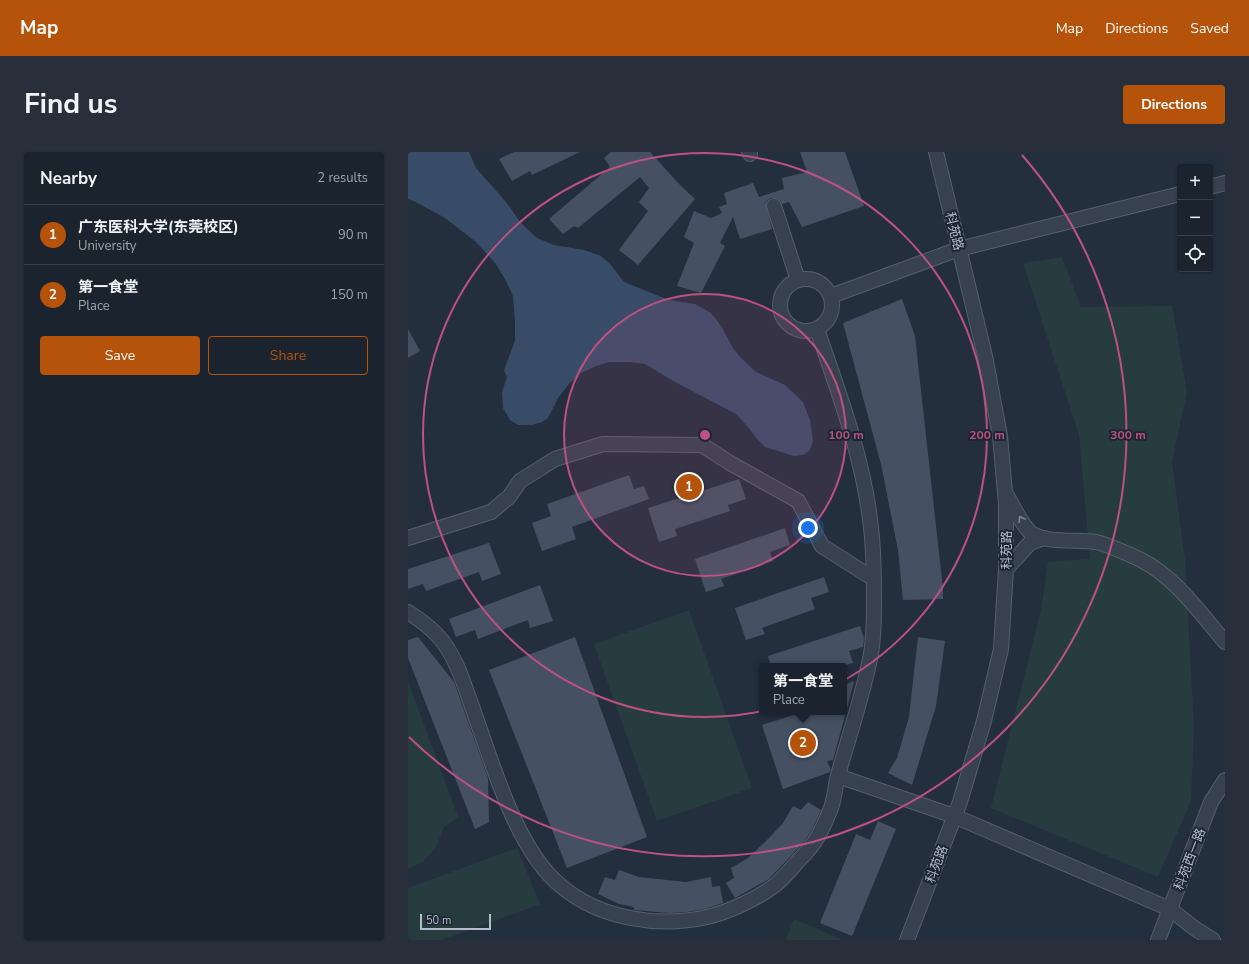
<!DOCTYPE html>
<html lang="en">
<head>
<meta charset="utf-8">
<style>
	body { margin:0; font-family:"Nunito Sans","Noto Sans SC",sans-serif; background:#282f3a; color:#f1f3f6 }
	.controls { position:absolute; right:12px; top:12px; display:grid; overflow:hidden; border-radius:4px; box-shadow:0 1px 3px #0004 }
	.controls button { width:36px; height:36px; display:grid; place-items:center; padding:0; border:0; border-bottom:1px solid #39404a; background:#1b232e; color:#f1f3f6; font:20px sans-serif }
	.scale { position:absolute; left:12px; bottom:10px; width:71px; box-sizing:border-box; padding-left:4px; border:2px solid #b4bcc9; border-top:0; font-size:11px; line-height:14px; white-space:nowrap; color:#b4bcc9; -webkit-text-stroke:3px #1d2633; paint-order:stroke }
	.you { position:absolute; left:400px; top:376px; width:14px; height:14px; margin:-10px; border:3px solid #fff; border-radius:50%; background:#1a73e8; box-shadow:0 0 0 6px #1a73e833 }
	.badge { display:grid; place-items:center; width:26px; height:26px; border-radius:50%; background:#b45309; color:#fff; font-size:13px; font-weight:700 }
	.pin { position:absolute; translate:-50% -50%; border:2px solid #fff; box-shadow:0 1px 4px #0006 }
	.popup { position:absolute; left:351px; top:511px; width:88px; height:52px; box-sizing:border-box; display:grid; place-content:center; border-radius:4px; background:#1b232e; filter:drop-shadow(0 1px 3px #0005); font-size:13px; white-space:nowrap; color:#a0a4aa }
	.popup b { font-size:15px; color:#f1f3f6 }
	.popup::after { content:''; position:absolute; left:50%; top:100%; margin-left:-8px; border:8px solid transparent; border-top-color:#1b232e }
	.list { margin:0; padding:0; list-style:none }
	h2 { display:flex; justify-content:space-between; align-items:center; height:52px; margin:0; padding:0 16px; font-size:17px }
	h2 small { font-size:13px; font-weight:400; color:#a0a4aa }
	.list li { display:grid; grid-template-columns:26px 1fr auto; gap:12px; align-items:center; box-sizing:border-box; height:60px; padding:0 16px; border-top:1px solid #39404a }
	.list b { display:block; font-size:15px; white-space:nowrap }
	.list p { margin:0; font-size:13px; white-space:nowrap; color:#a0a4aa }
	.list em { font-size:13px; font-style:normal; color:#a0a4aa }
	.actions { display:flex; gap:8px; padding:12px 16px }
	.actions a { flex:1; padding:9px 0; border:1px solid #b45309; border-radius:4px; text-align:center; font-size:14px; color:#b45309 }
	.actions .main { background:#b45309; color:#fff }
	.icon { flex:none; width:22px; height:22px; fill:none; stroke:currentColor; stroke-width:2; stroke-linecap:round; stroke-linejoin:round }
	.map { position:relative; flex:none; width:817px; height:788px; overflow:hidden; border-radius:4px }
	header { display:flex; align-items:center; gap:24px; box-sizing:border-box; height:56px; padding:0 20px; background:#b45309; color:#fff }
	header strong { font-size:19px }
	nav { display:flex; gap:22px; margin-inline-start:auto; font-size:14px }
	.intro { display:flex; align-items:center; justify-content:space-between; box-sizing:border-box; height:96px; padding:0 24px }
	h1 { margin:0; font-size:28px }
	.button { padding:10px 18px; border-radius:4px; background:#b45309; color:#fff; font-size:14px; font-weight:700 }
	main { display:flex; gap:24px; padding:0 24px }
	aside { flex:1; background:#1b232e; border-radius:4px; box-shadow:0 1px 3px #0004 }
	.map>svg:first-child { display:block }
	.green { fill:#263c3f }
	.water { fill:#394c67 }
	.building { fill:#455162 }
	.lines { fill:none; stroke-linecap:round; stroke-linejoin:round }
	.minor-casing { stroke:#565f6c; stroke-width:16 }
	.minor { stroke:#38414e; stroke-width:14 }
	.oneway { stroke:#7c8592 }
	.ring { fill:none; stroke:#bd5182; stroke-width:2 }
	.labels { text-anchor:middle; stroke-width:4; stroke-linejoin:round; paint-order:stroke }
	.street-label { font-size:13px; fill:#b4bcc9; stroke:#1d2633 }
	.centre { fill:#bd5182; stroke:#1d2633; stroke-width:2 }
	.ring-label { font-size:12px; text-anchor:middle; font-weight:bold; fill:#bd5182; stroke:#1d2633; stroke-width:4; stroke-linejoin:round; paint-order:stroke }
</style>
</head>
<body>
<header>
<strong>Map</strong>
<nav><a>Map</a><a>Directions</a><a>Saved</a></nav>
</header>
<div class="intro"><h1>Find us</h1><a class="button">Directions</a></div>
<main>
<aside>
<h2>Nearby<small>2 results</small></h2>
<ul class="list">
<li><span class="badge">1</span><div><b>广东医科大学(东莞校区)</b><p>University</p></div><em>90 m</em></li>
<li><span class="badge">2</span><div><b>第一食堂</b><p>Place</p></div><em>150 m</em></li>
</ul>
<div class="actions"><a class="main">Save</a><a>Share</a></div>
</aside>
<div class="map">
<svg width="817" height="788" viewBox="0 0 817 788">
	<rect width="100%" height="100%" fill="#242f3e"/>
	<g class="green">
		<path d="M 654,105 L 673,155 L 764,154 L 779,240 L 764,310 L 777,408 L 786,574 L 783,649 L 750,725 L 583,656 L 633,457 L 640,410 L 682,407 L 671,283 L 615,111 Z"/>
		<path d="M 281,458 L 344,636 L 249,669 L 186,492 Z"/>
		<path d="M 0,529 L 50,665 L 36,675 L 28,695 L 15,710 L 0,717 Z"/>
		<path d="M 109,696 L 132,752 L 34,788 L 0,788 L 0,736 Z"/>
		<path d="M 386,767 L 435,788 L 378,788 Z"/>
	</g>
	<path class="water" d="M 0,0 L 61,0 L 68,16 L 98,50 L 113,71 L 129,86 L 146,93 L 176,98 L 193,104 L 203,113 L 216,130 L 261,148 L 287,152 L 303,161 L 313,174 L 325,196 L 334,207 L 348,220 L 377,233 L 395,250 L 402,268 L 405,289 L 402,298 L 395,303 L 386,304 L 357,295 L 348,286 L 340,275 L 328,262 L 267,230 L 237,212 L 221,210 L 202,210 L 188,214 L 173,221 L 161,232 L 150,246 L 140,266 L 134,270 L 124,273 L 110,273 L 102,268 L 95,256 L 94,240 L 99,225 L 96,218 L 107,189 L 107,169 L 105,144 L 98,129 L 88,112 L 68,90 L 37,66 L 8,50 L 0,47 Z"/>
	<g class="building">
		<path d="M 106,0 L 172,0 L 124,23 L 122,19 L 104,29 L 91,7 Z"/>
		<path d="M 203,0 L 242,0 L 272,33 L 287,47 L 230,113 L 211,98 L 240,59 L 231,50 L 241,36 L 232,25 L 170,76 L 166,74 L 155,82 L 141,67 L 202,15 L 196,6 Z"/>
		<path d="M 392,0 L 437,0 L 456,54 L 394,75 L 381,50 L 374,52 L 372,48 L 368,46 L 363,46 L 359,49 L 358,53 L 364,77 L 332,87 L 325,65 L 312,91 L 317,94 L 293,141 L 269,134 L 286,91 L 276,85 L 286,59 L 303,66 L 314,61 L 311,55 L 319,52 L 316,41 L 345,31 L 351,45 L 376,37 L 374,26 L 399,20 Z"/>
		<path d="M 494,147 L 507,184 L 535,437 L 535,447 L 495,448 L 490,398 L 473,312 L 435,171 Z"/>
		<path d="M 0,177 L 12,199 L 0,206 Z"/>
		<path d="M 221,323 L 226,337 L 236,334 L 241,347 L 164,375 L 168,387 L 134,399 L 124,371 L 143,364 L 139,352 Z"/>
		<path d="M 331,327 L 338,347 L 320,353 L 322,359 L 267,377 L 269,384 L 251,390 L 240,356 Z"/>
		<path d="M 377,376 L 382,393 L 362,400 L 365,409 L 313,427 L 316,434 L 298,440 L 287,407 Z"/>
		<path d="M 81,391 L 93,422 L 74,429 L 71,420 L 18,439 L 15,432 L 0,437 L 0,417 Z"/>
		<path d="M 416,425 L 421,440 L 403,446 L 407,457 L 354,476 L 357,482 L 338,488 L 327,456 Z"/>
		<path d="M 132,433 L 145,469 L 122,476 L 120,468 L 70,487 L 67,478 L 48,485 L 41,467 Z"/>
		<path d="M 452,474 L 456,486 L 455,495 L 441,499 L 445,511 L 434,514 L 363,514 L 360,504 Z"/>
		<path d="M 10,485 L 46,530 L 80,626 L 81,670 L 67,677 L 0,506 L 0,488 Z"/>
		<path d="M 167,485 L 239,685 L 159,716 L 81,518 Z"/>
		<path d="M 510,485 L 537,489 L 528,554 L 504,633 L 480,621 L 489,606 L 501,565 Z"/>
		<path d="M 446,529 L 439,557 L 436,556 L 436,533 Z"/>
		<path d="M 395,560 L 438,560 L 425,608 L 419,609 L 423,618 L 422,620 L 375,637 L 354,573 Z"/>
		<path d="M 400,650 L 413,658 L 405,676 L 397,689 L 361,727 L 327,746 L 318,731 L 326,726 L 323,716 L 340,706 L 360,687 L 375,671 L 385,654 L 393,658 Z"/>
		<path d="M 470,669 L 488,677 L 444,784 L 412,771 L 448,682 L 462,688 Z"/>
		<path d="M 211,718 L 231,725 L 278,730 L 303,725 L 304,735 L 312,734 L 315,751 L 297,757 L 279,760 L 261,761 L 226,758 L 226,755 L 211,752 L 190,742 L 197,725 L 207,728 Z"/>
	</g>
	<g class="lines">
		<g class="minor-casing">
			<g id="minor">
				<path d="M 341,0 L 342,2"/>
				<path d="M 802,35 L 817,31"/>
				<path d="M 366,54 L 390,128"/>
				<circle cx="398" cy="153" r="26"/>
				<path d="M 423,144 L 551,97 L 772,42"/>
				<path d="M 598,342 C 605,354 612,370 622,380 C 636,392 670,387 688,390 C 698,392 723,403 733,408 C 766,424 793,462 817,490"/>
				<path d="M 0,386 L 83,360 L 101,345 L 112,329 L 147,307 L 195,292 L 294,293 L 322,311 L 390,349 L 414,394 L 466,427"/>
				<path d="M 598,417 L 622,391 L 636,386"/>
				<path d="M 0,460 C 11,467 22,475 31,485 C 47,503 55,529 63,552 C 83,606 107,697 153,734 C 192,767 250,776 299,765 C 321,760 348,747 366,734 C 375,727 383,717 390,709 C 395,704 401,698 405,692 C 411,684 419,666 423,656 C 427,645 427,634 430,623 C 441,584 454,546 462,507 C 466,488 466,469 466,450 C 466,425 466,400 463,376 C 456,307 431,242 409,177"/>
				<path d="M 430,624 L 546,664 L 762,757 L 786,776 L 805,788"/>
				<path d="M 499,788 L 552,650 L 576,569 L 593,497 L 598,417 L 598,352 L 592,284 L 577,204 L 528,0"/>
				<path d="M 750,788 L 803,650 L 817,628"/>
			</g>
		</g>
		<use href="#minor" class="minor"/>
	</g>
	<defs><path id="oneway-chevron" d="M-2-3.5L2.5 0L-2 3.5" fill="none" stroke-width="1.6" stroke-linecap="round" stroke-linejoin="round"/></defs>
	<use class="oneway" href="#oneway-chevron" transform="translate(613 367) rotate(-121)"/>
	<circle cx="297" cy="283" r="141" fill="#bd5182" fill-opacity=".12"/>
	<g class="ring">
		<circle cx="297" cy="283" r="141"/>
		<circle cx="297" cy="283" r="282"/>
		<path d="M614 3A423 423 0 0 1 1 585"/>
	</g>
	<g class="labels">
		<g class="street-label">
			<text transform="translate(547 79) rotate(76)" y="5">科苑路</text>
			<text transform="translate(598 398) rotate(-90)" y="5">科苑路</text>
			<text transform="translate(781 707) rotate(-69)" y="5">科苑西一路</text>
			<text transform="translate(528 712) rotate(-69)" y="5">科苑路</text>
		</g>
	</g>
	<circle cx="297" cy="283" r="6" class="centre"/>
	<g class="ring-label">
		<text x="438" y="287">100 m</text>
		<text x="579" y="287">200 m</text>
		<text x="720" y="287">300 m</text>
	</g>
</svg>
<div class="controls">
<button>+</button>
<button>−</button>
<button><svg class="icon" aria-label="locate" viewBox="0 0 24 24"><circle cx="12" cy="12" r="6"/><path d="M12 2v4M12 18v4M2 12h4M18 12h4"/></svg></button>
</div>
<div class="scale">50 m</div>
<div class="you"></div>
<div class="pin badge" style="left:281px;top:335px">1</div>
<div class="pin badge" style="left:395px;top:591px">2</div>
<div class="popup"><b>第一食堂</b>Place</div>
</div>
</main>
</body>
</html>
